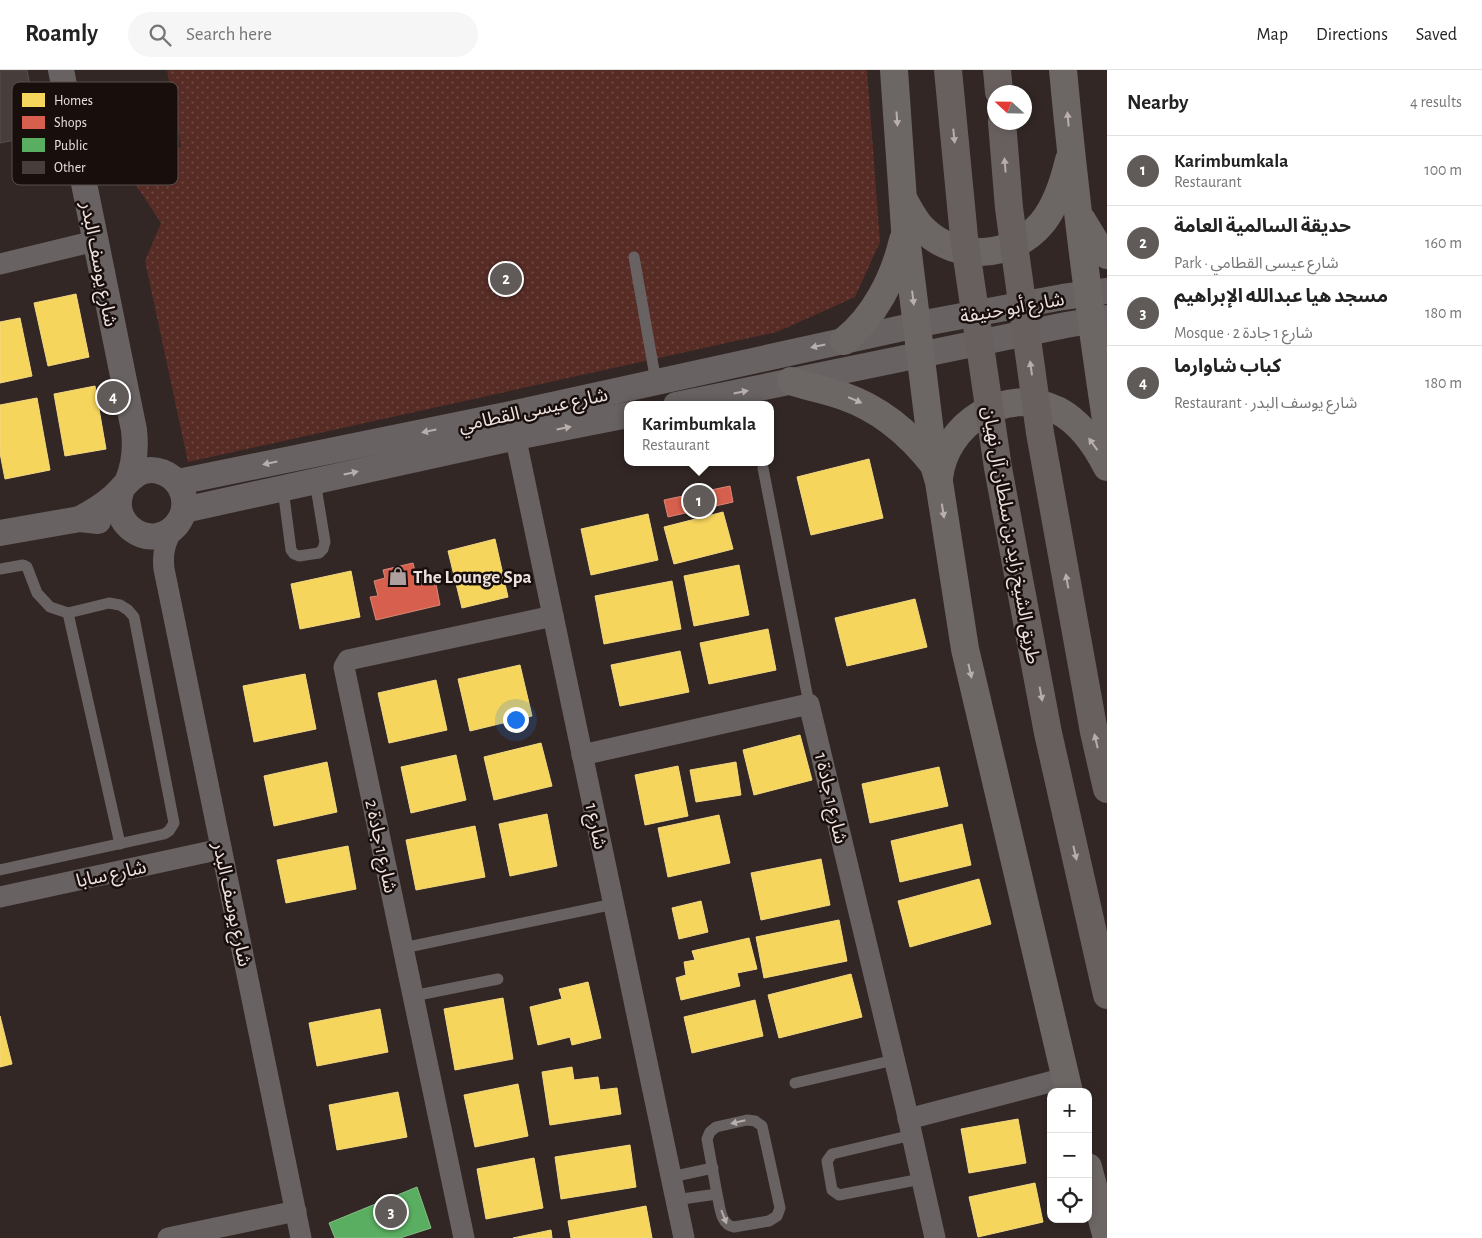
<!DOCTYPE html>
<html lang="en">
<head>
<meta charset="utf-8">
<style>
	body { margin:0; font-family:"Alegreya Sans","Noto Sans Arabic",sans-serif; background:#f6f6f6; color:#222 }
	.controls { position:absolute; right:15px; bottom:15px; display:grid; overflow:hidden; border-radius:10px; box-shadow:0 2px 8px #0003 }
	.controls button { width:45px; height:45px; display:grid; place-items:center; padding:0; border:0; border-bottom:1px solid #e0e0e0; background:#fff; color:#222; font:25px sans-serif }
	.compass { position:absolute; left:987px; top:15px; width:45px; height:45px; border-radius:50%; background:#fff; box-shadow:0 2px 8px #0003; rotate:292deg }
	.you { position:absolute; left:515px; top:649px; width:18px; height:18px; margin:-12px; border:4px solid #fff; border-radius:50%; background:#1a73e8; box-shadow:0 0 0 8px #1a73e833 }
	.badge { display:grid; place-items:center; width:32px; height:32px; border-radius:50%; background:#605a59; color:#fff; font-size:16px; font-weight:700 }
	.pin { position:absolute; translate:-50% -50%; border:2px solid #fff; box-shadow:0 1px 5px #0006 }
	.popup { position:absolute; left:624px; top:331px; width:150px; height:65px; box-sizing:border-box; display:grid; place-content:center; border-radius:10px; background:#fff; filter:drop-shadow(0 1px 4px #0005); font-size:16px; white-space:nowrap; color:#767676 }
	.popup b { font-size:19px; color:#222 }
	.popup::after { content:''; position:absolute; left:50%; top:100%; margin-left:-10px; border:10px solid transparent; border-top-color:#fff }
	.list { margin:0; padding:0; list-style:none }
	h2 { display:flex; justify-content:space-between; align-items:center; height:65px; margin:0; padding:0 20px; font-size:21px }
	h2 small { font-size:16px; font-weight:400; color:#767676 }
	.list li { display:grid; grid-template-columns:32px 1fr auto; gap:15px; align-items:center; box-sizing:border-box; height:70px; padding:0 20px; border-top:1px solid #e0e0e0 }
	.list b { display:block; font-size:19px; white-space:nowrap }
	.list p { margin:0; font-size:16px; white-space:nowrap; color:#767676 }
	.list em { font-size:16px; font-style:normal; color:#767676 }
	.icon { flex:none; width:28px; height:28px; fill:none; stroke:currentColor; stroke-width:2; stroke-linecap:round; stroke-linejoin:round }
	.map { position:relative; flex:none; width:1107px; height:1168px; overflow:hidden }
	header { display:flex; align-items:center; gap:30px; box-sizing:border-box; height:70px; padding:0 25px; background:#fff; border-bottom:1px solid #e0e0e0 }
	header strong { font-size:24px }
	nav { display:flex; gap:28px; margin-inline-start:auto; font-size:18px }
	.search { width:350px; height:45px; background:#f6f6f6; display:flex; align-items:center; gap:12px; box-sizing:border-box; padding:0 18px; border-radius:28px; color:#767676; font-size:19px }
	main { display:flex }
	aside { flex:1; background:#fff }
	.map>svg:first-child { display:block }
	.park { fill:url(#park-dots) }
	.homes { fill:#f6d55c; stroke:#f3d883 }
	.shops { fill:#d6604d; stroke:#dd8678 }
	.public { fill:#5aae61; stroke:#86bd86 }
	.building { fill:#473e3c; stroke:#584f4d }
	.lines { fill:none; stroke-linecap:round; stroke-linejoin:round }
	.service { stroke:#686362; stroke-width:11 }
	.minor { stroke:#686362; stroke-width:21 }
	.tertiary { stroke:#686362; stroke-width:26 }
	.secondary { stroke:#6c6665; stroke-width:28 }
	.motorway { stroke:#68605f; stroke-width:28 }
	.oneway { fill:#b9afad }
	.oneway2 { fill:#b8adab }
	.oneway3 { fill:#b8aeac }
	.labels { text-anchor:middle; stroke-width:5; stroke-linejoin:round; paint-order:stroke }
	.street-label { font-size:19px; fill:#ede0dd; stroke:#180f0d }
	.poi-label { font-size:19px; font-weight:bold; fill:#ede0dd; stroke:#180f0d; text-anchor:start }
	.key { fill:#180f0d; stroke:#584e4b; stroke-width:1 }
	.key-label { font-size:14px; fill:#ede0dd }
</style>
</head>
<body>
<header>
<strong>Roamly</strong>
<div class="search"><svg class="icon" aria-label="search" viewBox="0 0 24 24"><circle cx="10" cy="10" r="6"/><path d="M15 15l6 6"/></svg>Search here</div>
<nav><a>Map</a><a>Directions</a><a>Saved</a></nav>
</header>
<main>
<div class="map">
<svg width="1107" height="1168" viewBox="0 0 1107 1168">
	<defs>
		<pattern id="park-dots" width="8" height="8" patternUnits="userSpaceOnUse" patternTransform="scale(1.25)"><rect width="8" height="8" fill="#562c25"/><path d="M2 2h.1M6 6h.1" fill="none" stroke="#6f4a44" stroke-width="1.8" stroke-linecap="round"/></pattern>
	</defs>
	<rect width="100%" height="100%" fill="#322725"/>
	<path class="park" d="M 167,0 L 867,0 L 880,172 L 855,227 L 777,262 L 188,392 L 145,191 L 161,153 L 136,115 L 147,91 L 181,77 Z"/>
	<g class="homes">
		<path d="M 76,224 L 89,287 L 48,296 L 34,233 Z"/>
		<path d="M 20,248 L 32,306 L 0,313 L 0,252 Z"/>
		<path d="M 95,316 L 106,379 L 65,386 L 54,324 Z"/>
		<path d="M 37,328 L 50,400 L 5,409 L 0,383 L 0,335 Z"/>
		<path d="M 869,389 L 883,448 L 811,465 L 797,407 Z"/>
		<path d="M 723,442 L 733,479 L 674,494 L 664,457 Z"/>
		<path d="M 648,444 L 658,490 L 591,505 L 581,459 Z"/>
		<path d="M 495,469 L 508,527 L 462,538 L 448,481 Z"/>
		<path d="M 739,495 L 749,545 L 694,556 L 684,506 Z"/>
		<path d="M 351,501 L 360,547 L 300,559 L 291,514 Z"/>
		<path d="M 672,511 L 681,559 L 604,574 L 595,526 Z"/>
		<path d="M 915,529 L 927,577 L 847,596 L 835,548 Z"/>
		<path d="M 768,559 L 776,600 L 709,614 L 700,573 Z"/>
		<path d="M 680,581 L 689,622 L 620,636 L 611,595 Z"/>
		<path d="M 520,595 L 532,646 L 470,661 L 458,609 Z"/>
		<path d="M 305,604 L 316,659 L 254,672 L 243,616 Z"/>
		<path d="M 436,610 L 447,660 L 389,673 L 378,623 Z"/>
		<path d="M 800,665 L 812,710 L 754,725 L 743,680 Z"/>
		<path d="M 541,673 L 552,716 L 494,730 L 484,687 Z"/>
		<path d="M 456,685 L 466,730 L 411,743 L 401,697 Z"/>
		<path d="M 327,692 L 337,742 L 274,756 L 264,706 Z"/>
		<path d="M 736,692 L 741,725 L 696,732 L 690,700 Z"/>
		<path d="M 678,696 L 688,746 L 645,755 L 635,705 Z"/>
		<path d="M 939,697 L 948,736 L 870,753 L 862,714 Z"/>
		<path d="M 547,744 L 557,796 L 510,806 L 499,754 Z"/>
		<path d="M 719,745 L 730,793 L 668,807 L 658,758 Z"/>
		<path d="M 962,754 L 971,795 L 900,812 L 891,771 Z"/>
		<path d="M 475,756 L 485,807 L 416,820 L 406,770 Z"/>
		<path d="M 348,776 L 356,819 L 286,833 L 277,790 Z"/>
		<path d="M 821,789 L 830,835 L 761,850 L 751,803 Z"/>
		<path d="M 979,809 L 991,854 L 910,877 L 898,831 Z"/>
		<path d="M 701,831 L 708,862 L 679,869 L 672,838 Z"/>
		<path d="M 839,850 L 847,891 L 764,908 L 756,867 Z"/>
		<path d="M 749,868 L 757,899 L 737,903 L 740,916 L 681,930 L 676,908 L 686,905 L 684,892 L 695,890 L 692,881 Z"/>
		<path d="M 851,904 L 862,947 L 779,968 L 768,925 Z"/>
		<path d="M 588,912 L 601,968 L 572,975 L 570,967 L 538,975 L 530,937 L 562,929 L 559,919 Z"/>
		<path d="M 503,928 L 513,989 L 455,1000 L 444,939 Z"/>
		<path d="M 755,930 L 763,966 L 692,983 L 684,947 Z"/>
		<path d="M 380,939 L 388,982 L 317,996 L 309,953 Z"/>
		<path d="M 0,946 L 12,994 L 0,997 Z"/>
		<path d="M 572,997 L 574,1010 L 598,1007 L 600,1020 L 617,1018 L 621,1044 L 550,1055 L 542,1002 Z"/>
		<path d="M 518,1014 L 528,1066 L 475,1077 L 464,1025 Z"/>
		<path d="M 398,1022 L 407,1067 L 337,1080 L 329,1035 Z"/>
		<path d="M 1018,1049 L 1026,1093 L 969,1103 L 961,1059 Z"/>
		<path d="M 630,1075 L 636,1117 L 561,1129 L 555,1087 Z"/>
		<path d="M 534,1088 L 543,1138 L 486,1149 L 477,1099 Z"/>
		<path d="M 1035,1113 L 1043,1152 L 978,1167 L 969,1127 Z"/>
		<path d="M 646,1136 L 652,1168 L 571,1168 L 568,1151 Z"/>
		<path d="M 551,1160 L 552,1168 L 513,1168 Z"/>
	</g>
	<g class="shops">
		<path d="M 730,416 L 733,432 L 668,447 L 664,430 Z"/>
		<path d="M 413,493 L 415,501 L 426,498 L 430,516 L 436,514 L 440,535 L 376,550 L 370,527 L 378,526 L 374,511 L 385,508 L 383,500 Z"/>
	</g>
	<path class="public" d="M 417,1117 L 431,1158 L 400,1168 L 335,1168 L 329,1153 Z"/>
	<path class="building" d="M 0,0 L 27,0 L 40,65 L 0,73 Z"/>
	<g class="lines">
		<g class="service">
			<path d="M 634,187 L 656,312"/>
			<path d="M 763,398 L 809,634"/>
			<path d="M 283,419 L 291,480 L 294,484 L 299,486 L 319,483 L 323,479 L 325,472 L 315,411"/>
			<path d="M 0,499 L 23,495 L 27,497 L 37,523 L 50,537 L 68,543 L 109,533 L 120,535 L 128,540 L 134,547 L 174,753 L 169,761 L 164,764 L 0,800"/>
			<path d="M 68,543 L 120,774"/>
			<path d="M 403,878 L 614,834"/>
			<path d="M 413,926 L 498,909"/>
			<path d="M 795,1013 L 894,990"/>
			<path d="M 912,1065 L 832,1084 L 827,1091 L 832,1120 L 839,1125 L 921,1109"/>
			<path d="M 671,1107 L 713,1098"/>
			<path d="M 675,1130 L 717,1124 C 720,1136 720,1155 734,1157 L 769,1151 L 777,1146 L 780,1138 L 762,1056 L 755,1051 L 747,1050 L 716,1057 L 710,1062 L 707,1069 L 717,1124"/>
		</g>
		<g class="minor">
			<path d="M 0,194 L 95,171"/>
			<path d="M 512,351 L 684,1168"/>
			<path d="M 174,458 C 165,471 162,483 164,499 L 301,1168"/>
			<path d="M 582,685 L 809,634 L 905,1034 L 935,1168"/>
			<path d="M 0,827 L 221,779"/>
			<path d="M 908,1049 L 1065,1008"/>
			<path d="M 168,1168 L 296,1141"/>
			<path d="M 464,1168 L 344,597 L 348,590 L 553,546"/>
		</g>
		<g class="tertiary">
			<path d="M 61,0 L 134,360 C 136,378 135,393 128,410"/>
			<path d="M 676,335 L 1066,255 L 1107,248"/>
			<path d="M 178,412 L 511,344 L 930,252 L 1063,227 L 1107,221"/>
			<path d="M 184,440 L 516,367 L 628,345"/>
			<path d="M 80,449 C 91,443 102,437 112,428 C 127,415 137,393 162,402 C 194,414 191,459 157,466 C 139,469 121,455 119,437 C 118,430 120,425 122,418"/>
			<path d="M 0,463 L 80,449 L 98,451"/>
		</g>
		<g class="secondary">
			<path d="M 894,0 L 905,159 L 934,395 L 939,412 L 965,579 L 1069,1022"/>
			<path d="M 1063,0 C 1074,120 1089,238 1107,357"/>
			<path d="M 904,130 C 910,141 915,151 923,159 C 956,192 1012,189 1042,153 C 1056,136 1064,111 1069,90"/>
			<path d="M 1082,150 L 1096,173 L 1107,185"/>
			<path d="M 844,271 C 875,246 894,208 903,170"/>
			<path d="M 791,311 C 808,317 826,320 843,326 C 881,339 910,364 934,395"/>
			<path d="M 939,408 C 945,353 1006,315 1057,340 C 1080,352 1096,375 1107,397"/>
			<path d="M 1088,1097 L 1107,1168"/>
		</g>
		<g class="motorway">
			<path d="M 948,0 L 964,167 L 998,398 L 1048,663 L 1107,925"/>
			<path d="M 997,0 L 999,22"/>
			<path d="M 1002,52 L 1009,138 L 1040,363 L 1094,662 L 1107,719"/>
		</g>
	</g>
	<defs><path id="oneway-solid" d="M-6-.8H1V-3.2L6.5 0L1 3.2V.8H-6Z" transform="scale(1.25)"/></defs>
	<g class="oneway">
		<use href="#oneway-solid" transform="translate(897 49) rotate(86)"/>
		<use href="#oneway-solid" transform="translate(1068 49) rotate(-95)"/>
		<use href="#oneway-solid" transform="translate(913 228) rotate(83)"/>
		<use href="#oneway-solid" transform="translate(855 330) rotate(23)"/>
		<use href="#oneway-solid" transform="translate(1093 374) rotate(-126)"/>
		<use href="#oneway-solid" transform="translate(943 441) rotate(81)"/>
		<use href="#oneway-solid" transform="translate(970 601) rotate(77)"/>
	</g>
	<g class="oneway2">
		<use href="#oneway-solid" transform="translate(954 66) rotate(84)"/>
		<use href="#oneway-solid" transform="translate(1005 95) rotate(-95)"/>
		<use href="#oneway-solid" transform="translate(1031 298) rotate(-98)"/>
		<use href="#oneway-solid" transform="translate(1067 511) rotate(-100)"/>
		<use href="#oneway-solid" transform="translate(1041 624) rotate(79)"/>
		<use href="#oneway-solid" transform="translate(1096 671) rotate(-103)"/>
		<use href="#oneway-solid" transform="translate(1075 783) rotate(77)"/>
	</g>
	<g class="oneway3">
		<use href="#oneway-solid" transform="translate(818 276) rotate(168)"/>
		<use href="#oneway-solid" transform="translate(741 322) rotate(-11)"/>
		<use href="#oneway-solid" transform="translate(564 358) rotate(-11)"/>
		<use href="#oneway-solid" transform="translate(429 361) rotate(168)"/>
		<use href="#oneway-solid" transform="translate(270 393) rotate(168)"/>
		<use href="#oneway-solid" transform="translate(351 403) rotate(-12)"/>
		<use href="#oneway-solid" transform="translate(738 1052) rotate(167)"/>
		<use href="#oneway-solid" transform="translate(724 1147) rotate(69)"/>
	</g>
	<defs>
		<g id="shop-bare" transform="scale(1.5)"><path d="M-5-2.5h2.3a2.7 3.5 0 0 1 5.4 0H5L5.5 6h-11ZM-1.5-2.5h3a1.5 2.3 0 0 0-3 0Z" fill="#ac9f9d" stroke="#180f0d" stroke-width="2.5" paint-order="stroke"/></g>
	</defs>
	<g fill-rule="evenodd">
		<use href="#shop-bare" x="398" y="506"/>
	</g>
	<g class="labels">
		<g class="street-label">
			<text transform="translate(100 194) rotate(79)" y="7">شارع يوسف البدر</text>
			<text transform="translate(1012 237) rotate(-10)" y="7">شارع أبو حنيفة</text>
			<text transform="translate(533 339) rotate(-12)" y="7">شارع عيسى القطامي</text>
			<text transform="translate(1012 465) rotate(80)" y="7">طريق الشيخ زايد بن سلطان آل نهيان</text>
			<text transform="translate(832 728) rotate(77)" y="7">شارع 1 جادة 1</text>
			<text transform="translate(597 756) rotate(78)" y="7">شارع 1</text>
			<text transform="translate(382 776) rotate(78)" y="7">شارع 1 جادة 2</text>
			<text transform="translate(111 803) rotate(-12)" y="7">شارع سابا</text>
			<text transform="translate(233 834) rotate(78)" y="7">شارع يوسف البدر</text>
		</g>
		<g class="poi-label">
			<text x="413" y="513">The Lounge Spa</text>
		</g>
	</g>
	<rect x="12" y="12" width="166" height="103" rx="8" class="key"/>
	<rect x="22" y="23" width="23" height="14" fill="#f6d55c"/>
	<rect x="22" y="46" width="23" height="13" fill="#d6604d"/>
	<rect x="22" y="68" width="23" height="14" fill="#5aae61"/>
	<rect x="22" y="91" width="23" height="13" fill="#473e3c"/>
	<g class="key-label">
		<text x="54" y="35">Homes</text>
		<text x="54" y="57">Shops</text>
		<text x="54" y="80">Public</text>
		<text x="54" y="102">Other</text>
	</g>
</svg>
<div class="controls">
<button>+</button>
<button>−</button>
<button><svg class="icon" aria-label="locate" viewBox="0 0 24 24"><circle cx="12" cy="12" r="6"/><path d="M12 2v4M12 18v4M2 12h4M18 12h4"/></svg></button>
</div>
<svg class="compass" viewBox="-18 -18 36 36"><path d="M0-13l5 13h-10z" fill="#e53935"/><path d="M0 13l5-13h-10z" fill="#767676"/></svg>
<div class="you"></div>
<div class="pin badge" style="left:699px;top:431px">1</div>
<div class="popup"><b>Karimbumkala</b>Restaurant</div>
<div class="pin badge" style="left:506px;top:209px">2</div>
<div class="pin badge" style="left:391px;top:1142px">3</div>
<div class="pin badge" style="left:113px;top:327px">4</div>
</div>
<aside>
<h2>Nearby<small>4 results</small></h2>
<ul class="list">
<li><span class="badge">1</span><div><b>Karimbumkala</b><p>Restaurant</p></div><em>100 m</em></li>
<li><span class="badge">2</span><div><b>حديقة السالمية العامة</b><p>Park · شارع عيسى القطامي</p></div><em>160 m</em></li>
<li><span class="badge">3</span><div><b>مسجد هيا عبدالله الإبراهيم</b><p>Mosque · شارع 1 جادة 2</p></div><em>180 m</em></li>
<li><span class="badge">4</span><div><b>كباب شاوارما</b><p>Restaurant · شارع يوسف البدر</p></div><em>180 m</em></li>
</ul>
</aside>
</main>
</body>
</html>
